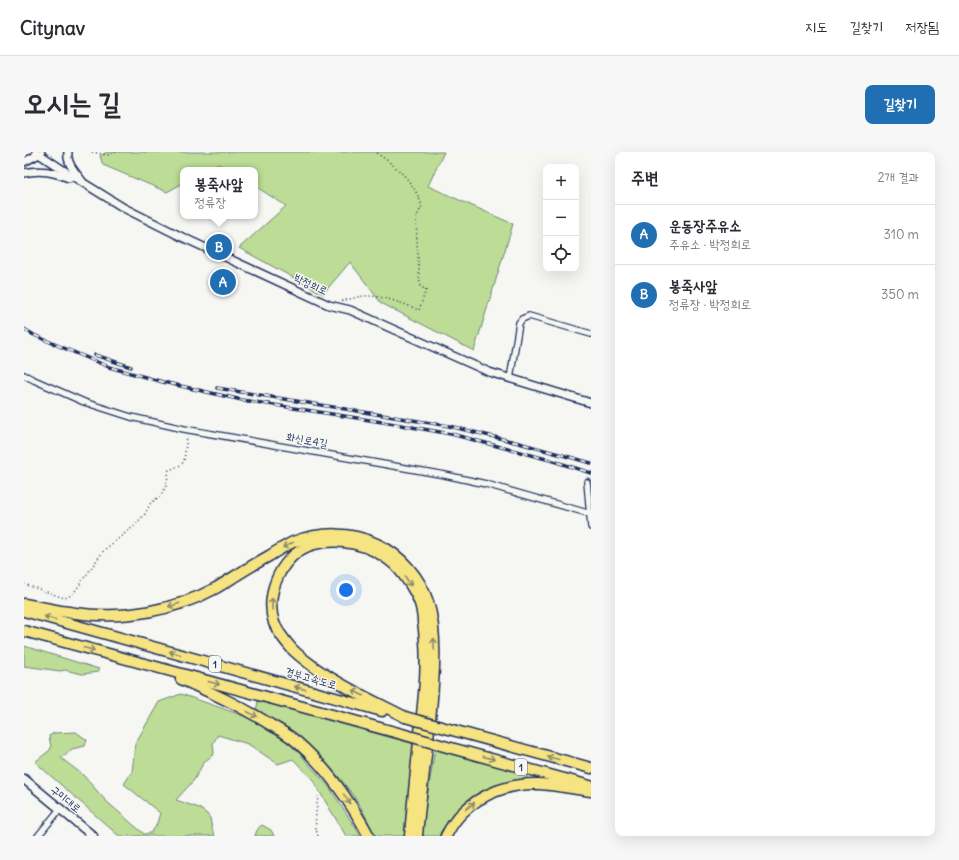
<!DOCTYPE html>
<html lang="ko">
<head>
<meta charset="utf-8">
<style>
	body { margin:0; font-family:Delius,"Poor Story",sans-serif; background:#f7f7f7; color:#2b2b33 }
	.controls { position:absolute; right:12px; top:12px; display:grid; overflow:hidden; border-radius:8px; box-shadow:0 4px 16px #0002 }
	.controls button { width:36px; height:36px; display:grid; place-items:center; padding:0; border:0; border-bottom:1px solid #e1e1e2; background:#fff; color:#2b2b33; font:20px sans-serif }
	.you { position:absolute; left:322px; top:438px; width:14px; height:14px; margin:-10px; border:3px solid #fff; border-radius:50%; background:#1a73e8; box-shadow:0 0 0 6px #1a73e833 }
	.badge { display:grid; place-items:center; width:26px; height:26px; border-radius:50%; background:#1f6fb2; color:#fff; font-size:13px; font-weight:700 }
	.pin { position:absolute; translate:-50% -50%; border:2px solid #fff; box-shadow:0 1px 4px #0006 }
	.popup { position:absolute; left:156px; top:15px; width:78px; height:52px; box-sizing:border-box; display:grid; place-content:center; border-radius:8px; background:#fff; filter:drop-shadow(0 1px 3px #0005); font-size:13px; white-space:nowrap; color:#7c7c81 }
	.popup b { font-size:15px; color:#2b2b33 }
	.popup::after { content:''; position:absolute; left:50%; top:100%; margin-left:-8px; border:8px solid transparent; border-top-color:#fff }
	.list { margin:0; padding:0; list-style:none }
	h2 { display:flex; justify-content:space-between; align-items:center; height:52px; margin:0; padding:0 16px; font-size:17px }
	h2 small { font-size:13px; font-weight:400; color:#7c7c81 }
	.list li { display:grid; grid-template-columns:26px 1fr auto; gap:12px; align-items:center; box-sizing:border-box; height:60px; padding:0 16px; border-top:1px solid #e1e1e2 }
	.list b { display:block; font-size:15px; white-space:nowrap }
	.list p { margin:0; font-size:13px; white-space:nowrap; color:#7c7c81 }
	.list em { font-size:13px; font-style:normal; color:#7c7c81 }
	.icon { flex:none; width:22px; height:22px; fill:none; stroke:currentColor; stroke-width:2; stroke-linecap:round; stroke-linejoin:round }
	.map { position:relative; flex:none; width:567px; height:684px; overflow:hidden; border-radius:8px }
	header { display:flex; align-items:center; gap:24px; box-sizing:border-box; height:56px; padding:0 20px; background:#fff; border-bottom:1px solid #e1e1e2 }
	header strong { font-size:19px }
	nav { display:flex; gap:22px; margin-inline-start:auto; font-size:14px }
	.intro { display:flex; align-items:center; justify-content:space-between; box-sizing:border-box; height:96px; padding:0 24px }
	h1 { margin:0; font-size:28px }
	.button { padding:10px 18px; border-radius:8px; background:#1f6fb2; color:#fff; font-size:14px; font-weight:700 }
	main { display:flex; gap:24px; padding:0 24px }
	aside { flex:1; background:#fff; border-radius:8px; box-shadow:0 4px 16px #0002 }
	.map>svg:first-child { display:block }
	.green { fill:#bddc95; stroke:#6c867a }
	.lines { fill:none; stroke-linecap:round; stroke-linejoin:round }
	.minor-tunnel { stroke:#caced4; stroke-width:5.5; stroke-dasharray:5.5 3; stroke-linecap:butt }
	.minor-casing { stroke:#1b2f5e; stroke-width:8 }
	.tertiary-casing { stroke:#1b2f5e; stroke-width:10 }
	.secondary-casing { stroke:#1b2f5e; stroke-width:11 }
	.motorway-casing { stroke:#1b2f5e; stroke-width:13 }
	.path { stroke:#1b2f5e; stroke-width:1.5; stroke-dasharray:1 3; stroke-linecap:butt }
	.minor { stroke:#f6f6f2; stroke-width:5.5 }
	.tertiary { stroke:#f6f6f2; stroke-width:7 }
	.secondary { stroke:#f6f6f2; stroke-width:8 }
	.motorway { stroke:#f6e381; stroke-width:10 }
	.rail-casing { stroke:#1b2f5e; stroke-width:3.5 }
	.rail { stroke:#f6f6f2; stroke-width:2; stroke-dasharray:6; stroke-linecap:butt }
	.motorway-bridge-casing { stroke:#1b2f5e; stroke-width:13; stroke-linecap:butt }
	.motorway-bridge { stroke:#f6e381; stroke-width:10 }
	.oneway { stroke:#888970 }
	.labels { text-anchor:middle; stroke-width:3; stroke-linejoin:round; paint-order:stroke }
	.shield { fill:#f6f6f2; stroke:#5d6b8a; stroke-width:1 }
	.shield-label { font-size:10px; font-weight:bold; fill:#1b2f5e }
	.street-label { font-size:11px; fill:#1b2f5e; stroke:#f6f6f2 }
</style>
</head>
<body>
<header>
<strong>Citynav</strong>
<nav><a>지도</a><a>길찾기</a><a>저장됨</a></nav>
</header>
<div class="intro"><h1>오시는 길</h1><a class="button">길찾기</a></div>
<main>
<div class="map">
<svg width="567" height="684" viewBox="0 0 567 684">
	<rect width="100%" height="100%" fill="#f6f6f2"/>
	<filter id="ink" filterUnits="userSpaceOnUse"><feTurbulence type="fractalNoise" baseFrequency=".025" numOctaves="2"/><feDisplacementMap in="SourceGraphic" scale="8" xChannelSelector="R" yChannelSelector="G"/><feConvolveMatrix kernelMatrix="1 2 1 2 8 2 1 2 1" color-interpolation-filters="sRGB"/></filter>
	<g filter="url(#ink)">
		<g class="green">
			<path d="M 83,0 L 420,0 L 404,34 L 489,72 L 450,199 L 357,151 L 326,110 L 299,142 L 215,96 L 262,54 L 231,34 L 231,18 L 205,18 L 194,12 L 183,18 L 159,18 L 159,31 L 143,40 L 79,13 L 76,4 Z"/>
			<path d="M 0,494 L 75,517 L 74,520 L 58,522 L 41,518 L 36,519 L 0,514 Z"/>
			<path d="M 157,542 L 223,565 L 258,585 L 275,601 L 305,635 L 337,684 L 322,684 L 288,627 L 269,607 L 254,612 L 224,592 L 194,583 L 189,591 L 190,602 L 180,610 L 170,628 L 152,648 L 175,656 L 183,662 L 186,666 L 188,677 L 191,684 L 95,684 L 11,610 L 26,598 L 27,595 L 25,584 L 30,581 L 52,580 L 63,588 L 61,594 L 48,597 L 37,606 L 59,623 L 82,649 L 120,682 L 127,681 L 132,674 L 136,661 L 100,632 L 108,620 L 111,592 L 135,550 Z"/>
			<path d="M 234,549 L 390,592 L 381,684 L 351,684 C 345,671 339,658 331,646 C 313,620 290,596 264,577 C 255,570 242,565 232,560 Z"/>
			<path d="M 411,597 L 503,622 L 503,628 L 478,631 L 454,641 L 433,658 L 417,679 L 415,684 L 398,684 L 401,658 Z"/>
			<path d="M 238,673 L 247,678 L 250,684 L 231,684 C 232,680 234,675 238,673 Z"/>
		</g>
		<g class="lines">
			<path class="minor-tunnel" d="M 563,330 L 567,320"/>
			<g class="minor-casing">
				<g id="minor">
					<path d="M 0,223 L 10,228 L 60,250 L 107,265 L 160,277 L 421,323 L 462,332 L 567,362"/>
					<path d="M 486,227 L 495,171 L 498,167 L 505,164 L 567,182"/>
					<path d="M 563,330 L 567,375"/>
					<path d="M 14,684 L 36,657"/>
				</g>
			</g>
			<g class="tertiary-casing">
				<g id="tertiary">
					<path d="M 12,0 L 45,22 L 100,56 L 158,85 L 305,153 L 326,158 L 465,220 L 567,251"/>
					<path d="M 44,0 C 42,11 52,21 58,29"/>
					<path d="M 0,10 L 17,1"/>
					<path d="M 0,21 C 17,17 29,20 45,26"/>
				</g>
			</g>
			<g class="secondary-casing">
				<path id="secondary" d="M 0,627 L 69,684"/>
			</g>
			<g class="motorway-casing">
				<g id="motorway">
					<path d="M 0,452 C 17,455 34,459 51,461 C 98,468 150,459 192,436 C 210,425 227,414 245,404 C 253,399 261,394 269,390 C 296,380 327,379 353,392 C 377,403 396,425 404,450 C 412,475 411,507 409,533 C 406,583 397,634 393,684"/>
					<path d="M 0,459 L 358,559"/>
					<path d="M 0,479 L 378,582"/>
					<path d="M 157,527 C 188,541 219,555 247,573 C 256,578 265,583 273,590 C 303,616 326,649 345,684"/>
					<path d="M 381,565 C 350,549 318,535 290,515 C 282,509 275,504 268,497 C 261,489 254,480 250,471 C 240,440 259,400 291,392 C 316,385 345,393 365,408 C 374,414 380,423 386,432 C 390,439 395,446 397,455 C 398,460 399,465 399,470 C 404,504 401,537 397,571 C 393,609 389,646 386,684"/>
					<path d="M 432,579 L 567,616"/>
					<path d="M 427,596 L 566,634"/>
					<path d="M 422,684 C 426,676 431,668 438,661 C 458,641 487,631 515,632 C 533,633 550,637 567,639"/>
				</g>
			</g>
			<g class="path">
				<path d="M 68,0 L 83,3 L 92,0"/>
				<path d="M 318,149 C 327,147 337,143 346,144 C 362,145 381,152 395,158 L 402,138 L 396,134 L 393,90 L 392,66 L 398,54 C 390,29 372,14 351,0"/>
				<path d="M 0,432 L 40,446 L 44,445 L 49,442 L 80,398 L 109,375 L 121,362 L 126,352 L 136,344 L 142,335 L 145,318 L 157,313 L 160,309 L 163,284"/>
				<path d="M 294,684 C 289,672 293,656 294,644"/>
			</g>
			<use href="#minor" class="minor"/>
			<use href="#tertiary" class="tertiary"/>
			<use href="#secondary" class="secondary"/>
			<use href="#motorway" class="motorway"/>
			<g class="rail-casing">
				<g id="rail">
					<path d="M 0,177 L 10,183 L 35,194 L 85,215 L 139,230 L 218,248 L 371,272 L 427,282 L 473,294 L 526,308 L 567,321"/>
					<path d="M 71,203 L 107,215"/>
					<path d="M 193,236 L 425,274 L 495,291 L 567,311"/>
				</g>
			</g>
			<use href="#rail" class="rail"/>
			<g class="motorway-bridge-casing">
				<g id="motorway-bridge">
					<path d="M 381,565 L 432,579"/>
					<path d="M 378,582 L 427,596"/>
				</g>
			</g>
			<use href="#motorway-bridge" class="motorway-bridge"/>
		</g>
		<defs><path id="oneway-shaft" d="M-6 0H5M1.5-3L5.5 0L1.5 3" fill="none" stroke-width="1.6" stroke-linecap="round" stroke-linejoin="round"/></defs>
		<g class="oneway">
			<use href="#oneway-shaft" transform="translate(264 393) rotate(154)"/>
			<use href="#oneway-shaft" transform="translate(384 429) rotate(56)"/>
			<use href="#oneway-shaft" transform="translate(248 452) rotate(-90)"/>
			<use href="#oneway-shaft" transform="translate(150 453) rotate(163)"/>
			<use href="#oneway-shaft" transform="translate(26 466) rotate(-164)"/>
			<use href="#oneway-shaft" transform="translate(410 492) rotate(-93)"/>
			<use href="#oneway-shaft" transform="translate(65 497) rotate(15)"/>
			<use href="#oneway-shaft" transform="translate(151 501) rotate(-164)"/>
			<use href="#oneway-shaft" transform="translate(190 531) rotate(15)"/>
			<use href="#oneway-shaft" transform="translate(276 536) rotate(-164)"/>
			<use href="#oneway-shaft" transform="translate(334 541) rotate(-153)"/>
			<use href="#oneway-shaft" transform="translate(228 562) rotate(28)"/>
			<use href="#oneway-shaft" transform="translate(465 606) rotate(15)"/>
			<use href="#oneway-shaft" transform="translate(529 606) rotate(-165)"/>
			<use href="#oneway-shaft" transform="translate(323 647) rotate(55)"/>
			<use href="#oneway-shaft" transform="translate(446 654) rotate(-38)"/>
		</g>
	</g>
	<g class="labels">
		<g class="shield">
			<rect x="185" y="504" width="12" height="16" rx="3"/>
			<rect x="491" y="607" width="12" height="16" rx="3"/>
		</g>
		<g class="shield-label">
			<text x="191" y="516">1</text>
			<text x="497" y="619">1</text>
		</g>
		<g class="street-label">
			<text transform="translate(287 132) rotate(25)" y="4">박정희로</text>
			<text transform="translate(283 288) rotate(10)" y="4">화신로4길</text>
			<text transform="translate(287 526) rotate(16)" y="4">경부고속도로</text>
			<text transform="translate(42 647) rotate(39)" y="4">구미대로</text>
		</g>
	</g>
</svg>
<div class="controls">
<button>+</button>
<button>−</button>
<button><svg class="icon" aria-label="locate" viewBox="0 0 24 24"><circle cx="12" cy="12" r="6"/><path d="M12 2v4M12 18v4M2 12h4M18 12h4"/></svg></button>
</div>
<div class="you"></div>
<div class="pin badge" style="left:199px;top:130px">A</div>
<div class="pin badge" style="left:195px;top:95px">B</div>
<div class="popup"><b>봉죽사앞</b>정류장</div>
</div>
<aside>
<h2>주변<small>2개 결과</small></h2>
<ul class="list">
<li><span class="badge">A</span><div><b>운동장주유소</b><p>주유소 · 박정희로</p></div><em>310 m</em></li>
<li><span class="badge">B</span><div><b>봉죽사앞</b><p>정류장 · 박정희로</p></div><em>350 m</em></li>
</ul>
</aside>
</main>
</body>
</html>
